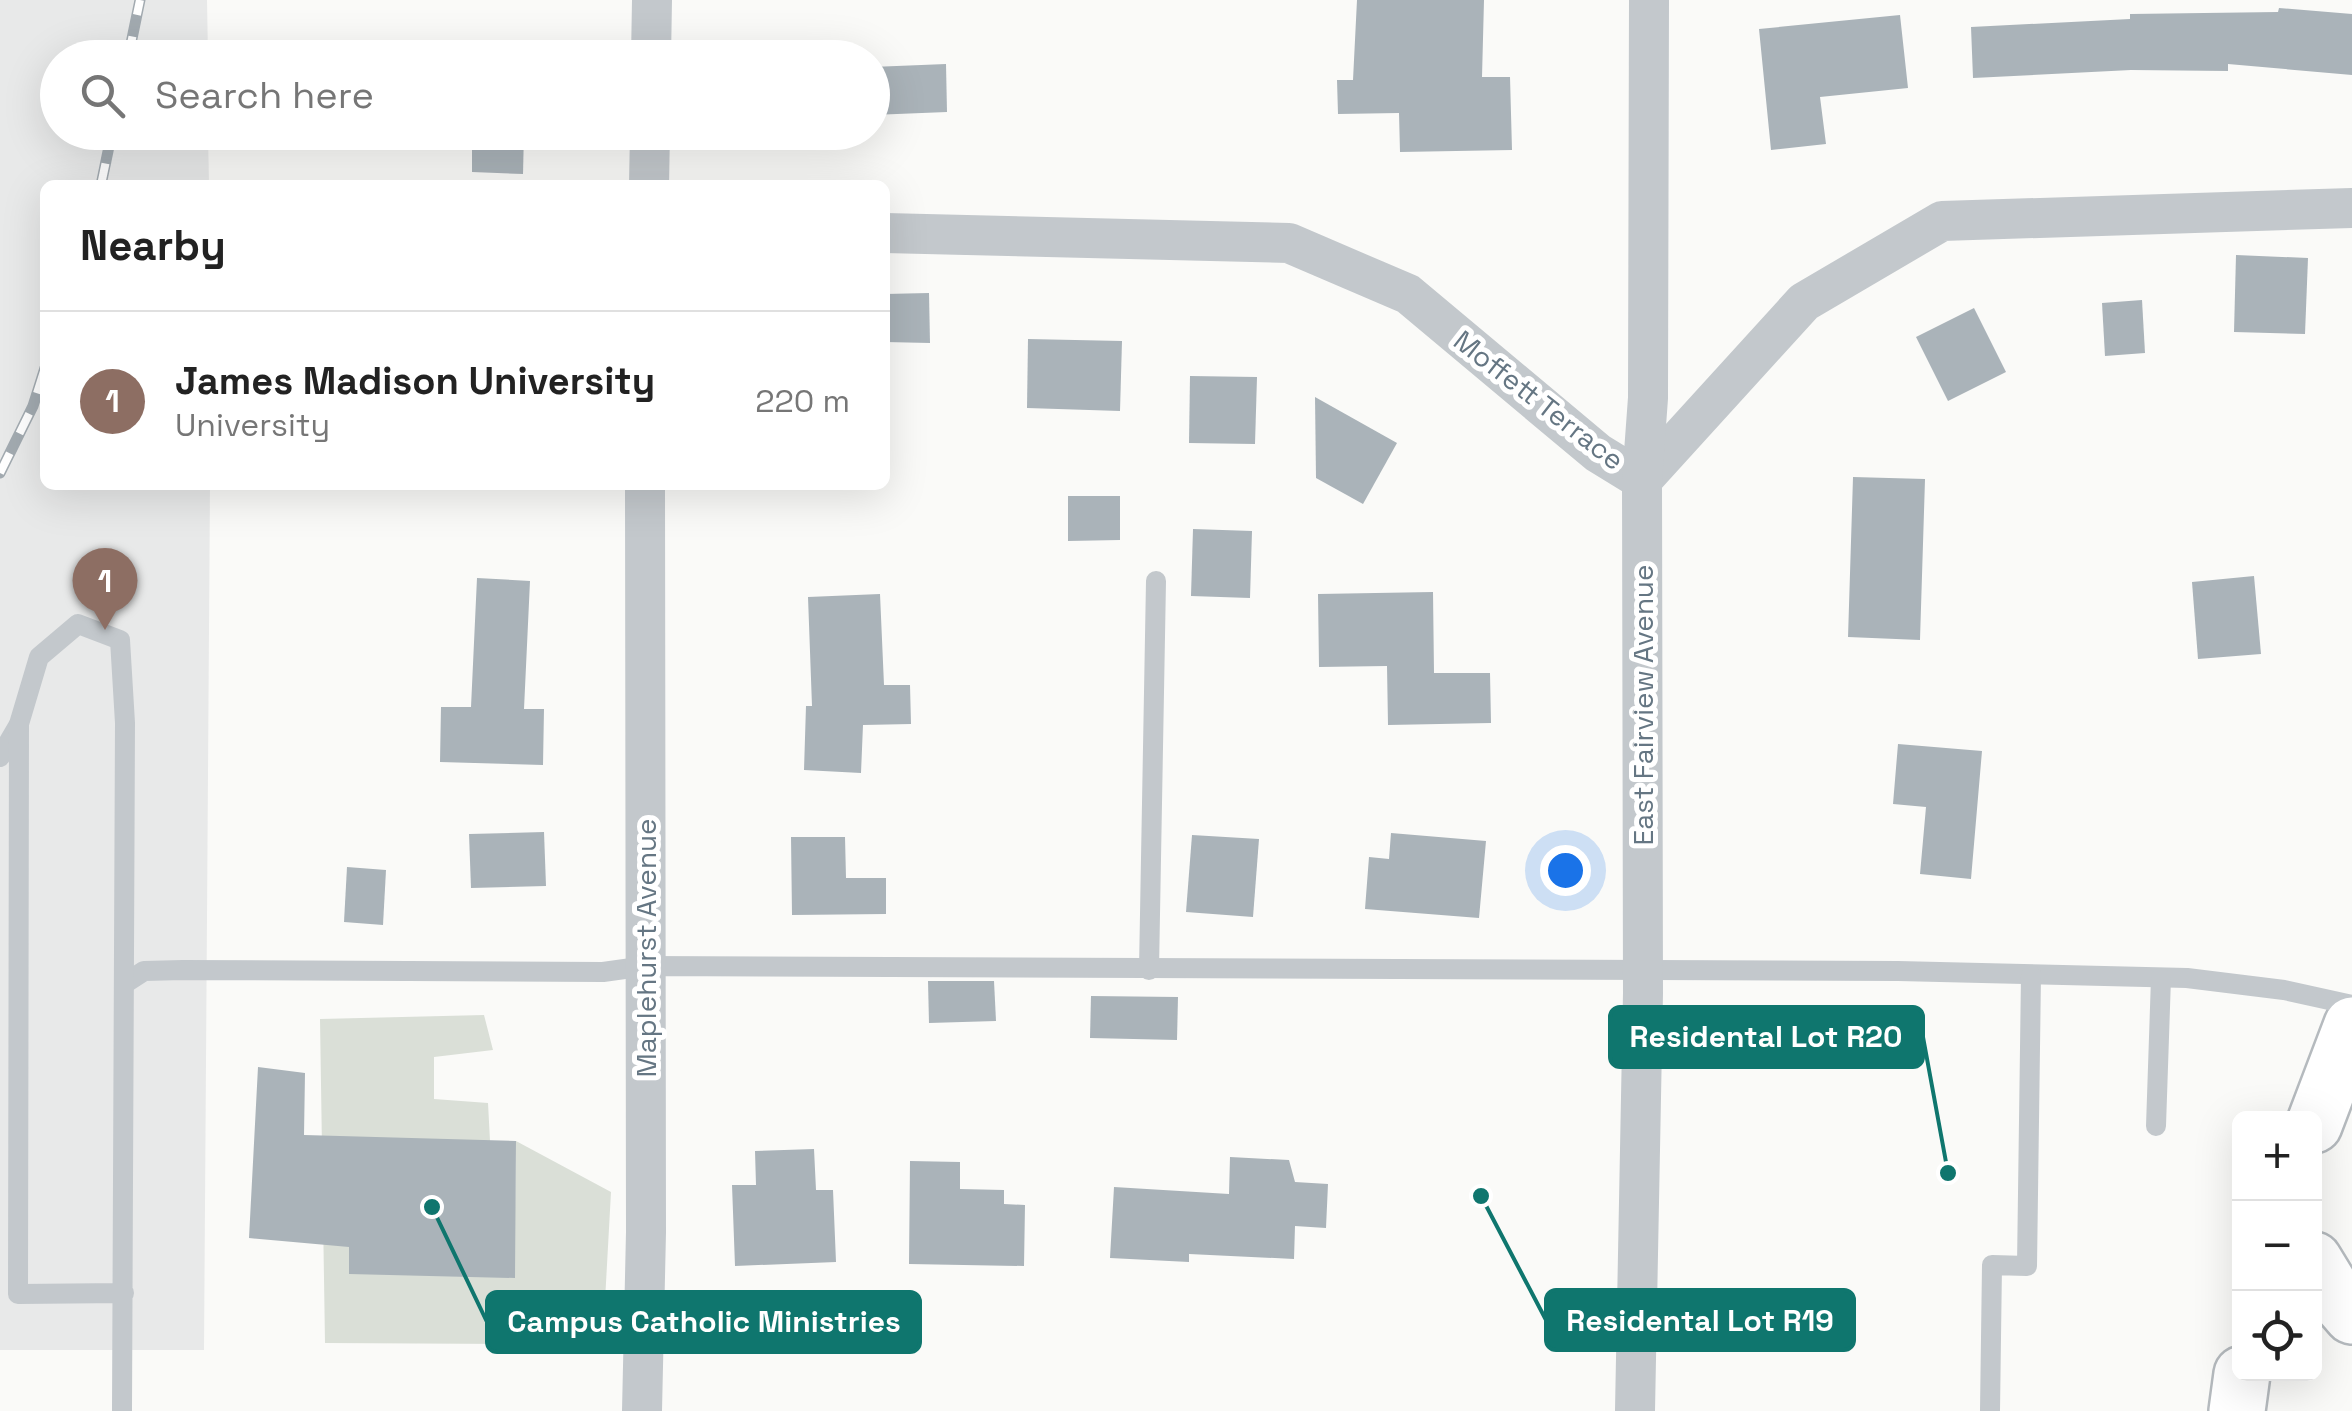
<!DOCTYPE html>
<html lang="en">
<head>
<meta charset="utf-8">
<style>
	body { margin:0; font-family:"Space Grotesk",sans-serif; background:#f2f2f2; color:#222 }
	.controls { position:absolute; right:30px; bottom:30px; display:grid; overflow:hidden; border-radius:15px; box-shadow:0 10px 40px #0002 }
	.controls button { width:90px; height:90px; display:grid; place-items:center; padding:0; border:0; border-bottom:2px solid #e0e0e0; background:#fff; color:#222; font:50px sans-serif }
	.you { position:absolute; left:1565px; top:870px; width:35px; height:35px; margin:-25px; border:8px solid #fff; border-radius:50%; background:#1a73e8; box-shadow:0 0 0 15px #1a73e833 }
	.badge { display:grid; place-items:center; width:65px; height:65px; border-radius:50%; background:#1a73e8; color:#fff; font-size:32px; font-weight:700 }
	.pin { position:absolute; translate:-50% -82px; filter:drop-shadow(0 2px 5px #0008) }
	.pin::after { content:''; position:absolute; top:52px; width:35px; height:30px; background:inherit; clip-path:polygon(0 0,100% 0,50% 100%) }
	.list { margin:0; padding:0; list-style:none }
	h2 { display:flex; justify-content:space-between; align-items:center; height:130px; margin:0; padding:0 40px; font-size:42px }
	h2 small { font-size:32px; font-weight:400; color:#767676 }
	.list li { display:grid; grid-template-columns:65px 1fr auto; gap:30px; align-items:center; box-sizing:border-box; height:180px; padding:0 40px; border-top:2px solid #e0e0e0 }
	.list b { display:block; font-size:38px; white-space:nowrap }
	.list p { margin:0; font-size:32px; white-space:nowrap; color:#767676 }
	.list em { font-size:32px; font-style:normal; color:#767676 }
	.icon { flex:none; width:55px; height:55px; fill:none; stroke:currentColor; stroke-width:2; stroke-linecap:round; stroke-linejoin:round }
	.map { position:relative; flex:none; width:2352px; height:1411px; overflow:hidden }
	.search { position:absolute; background:#fff; box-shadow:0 10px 40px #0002; left:40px; top:40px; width:850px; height:110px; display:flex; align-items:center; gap:25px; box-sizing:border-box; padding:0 35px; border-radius:55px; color:#767676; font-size:38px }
	.panel { position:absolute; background:#fff; box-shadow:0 10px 40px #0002; left:40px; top:180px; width:850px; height:310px; border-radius:15px }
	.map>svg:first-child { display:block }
	.built { fill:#e8e9e9 }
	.green { fill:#dadfd7 }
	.building { fill:#aab3b9 }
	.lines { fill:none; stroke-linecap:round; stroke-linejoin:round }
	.primary-casing { stroke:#b5babe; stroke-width:60 }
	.service { stroke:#c3c8cc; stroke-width:20 }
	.minor { stroke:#c3c8cc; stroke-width:40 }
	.primary { stroke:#fff; stroke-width:55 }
	.rail-casing { stroke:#a2aab0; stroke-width:11 }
	.rail { stroke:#fff; stroke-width:8; stroke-dasharray:22; stroke-linecap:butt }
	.labels { text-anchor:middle; stroke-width:10; stroke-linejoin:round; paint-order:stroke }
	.street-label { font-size:28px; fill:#657683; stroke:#fff }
	.leader { fill:none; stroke:#0f766e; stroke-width:4 }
	.callout-dot { fill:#0f766e; stroke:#fff; stroke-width:4 }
	.callout { fill:#0f766e; stroke:#0f766e; stroke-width:4 }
	.callout-label { font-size:30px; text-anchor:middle; font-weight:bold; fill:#fff }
</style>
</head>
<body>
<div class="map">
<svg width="2352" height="1411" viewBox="0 0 2352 1411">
	<rect width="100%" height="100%" fill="#fafaf8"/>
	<path class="built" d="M 0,0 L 207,0 L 208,57 L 58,58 L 58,132 L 208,133 L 209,185 L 45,185 L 45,485 L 210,485 L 204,1350 L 0,1350 Z"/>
	<path class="green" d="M 484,1015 L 493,1050 L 434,1057 L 434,1099 L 488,1103 L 490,1141 L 514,1277 L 516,1141 L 611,1192 L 605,1301 C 578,1329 565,1337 527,1344 L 325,1343 L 320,1019 Z"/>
	<g class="building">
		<path d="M 1357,0 L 1484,0 L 1482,77 L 1510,77 L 1512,150 L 1400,152 L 1399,113 L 1338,114 L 1337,80 L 1353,80 Z"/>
		<path d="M 2279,8 L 2352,14 L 2352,75 L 2228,64 L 2228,71 L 2131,70 L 1973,78 L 1971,27 L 2130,19 L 2130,14 L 2278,12 Z"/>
		<path d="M 1900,15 L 1908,88 L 1820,97 L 1826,144 L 1771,150 L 1759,29 Z"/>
		<path d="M 946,64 L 947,112 L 872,115 L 872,67 Z"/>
		<path d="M 472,132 L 524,132 L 523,174 L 472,172 Z"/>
		<path d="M 2236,255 L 2308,258 L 2305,334 L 2234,332 Z"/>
		<path d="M 929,293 L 930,343 L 885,342 L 885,294 Z"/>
		<path d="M 2142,300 L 2145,353 L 2105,356 L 2102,303 Z"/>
		<path d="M 1974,308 L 2006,372 L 1948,401 L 1916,337 Z"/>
		<path d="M 1028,339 L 1122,341 L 1120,411 L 1027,408 Z"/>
		<path d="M 1190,376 L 1257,377 L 1255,444 L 1189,443 Z"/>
		<path d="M 1315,397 L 1397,443 L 1363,504 L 1316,478 Z"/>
		<path d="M 1853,477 L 1925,479 L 1920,640 L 1848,637 Z"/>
		<path d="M 1068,496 L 1120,496 L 1120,540 L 1068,541 Z"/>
		<path d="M 1193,529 L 1252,531 L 1250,598 L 1191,596 Z"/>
		<path d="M 2254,576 L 2261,654 L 2198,659 L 2192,582 Z"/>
		<path d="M 477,578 L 530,581 L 524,709 L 544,709 L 543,765 L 440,762 L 441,707 L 471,707 Z"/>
		<path d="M 1433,592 L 1434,673 L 1490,673 L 1491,723 L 1388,725 L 1387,666 L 1319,667 L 1318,594 Z"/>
		<path d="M 880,594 L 884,685 L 910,685 L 911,724 L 863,725 L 861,773 L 804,770 L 806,706 L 812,706 L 808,597 Z"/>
		<path d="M 1898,744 L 1982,751 L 1971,879 L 1920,874 L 1926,807 L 1893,804 Z"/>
		<path d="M 544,832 L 546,886 L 471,888 L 469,834 Z"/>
		<path d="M 1391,833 L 1486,841 L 1479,918 L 1365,909 L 1369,857 L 1389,859 Z"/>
		<path d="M 1192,835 L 1259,839 L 1253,917 L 1186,912 Z"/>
		<path d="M 791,837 L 845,837 L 846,878 L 886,878 L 886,914 L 792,915 Z"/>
		<path d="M 347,867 L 386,870 L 383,925 L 344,922 Z"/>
		<path d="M 928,981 L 994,981 L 996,1021 L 929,1023 Z"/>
		<path d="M 1091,996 L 1178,997 L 1177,1040 L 1090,1038 Z"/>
		<path d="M 258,1067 L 305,1073 L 304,1135 L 516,1141 L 515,1278 L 349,1274 L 349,1247 L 249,1238 Z"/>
		<path d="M 814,1149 L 816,1190 L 833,1190 L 836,1262 L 735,1266 L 732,1185 L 756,1185 L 755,1151 Z"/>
		<path d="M 1230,1157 L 1289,1160 L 1295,1182 L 1328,1184 L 1326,1228 L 1295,1226 L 1294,1259 L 1189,1254 L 1189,1262 L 1110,1258 L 1114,1187 L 1229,1194 Z"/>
		<path d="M 910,1161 L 960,1162 L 960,1189 L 1004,1190 L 1004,1204 L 1025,1205 L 1024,1266 L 909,1264 Z"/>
	</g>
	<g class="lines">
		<g class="primary-casing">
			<g id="primary">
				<path d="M 2314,1125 L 2352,1025"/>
				<path d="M 2314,1260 L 2339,1301 L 2352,1316"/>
				<path d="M 2237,1411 L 2242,1374"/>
			</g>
		</g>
		<g class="service">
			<path d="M 0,757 L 18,726"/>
			<path d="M 1149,970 L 1156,581"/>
			<path d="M 124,984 L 144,971 L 183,970 L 603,972 L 646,966 L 1898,971 L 2187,978 L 2284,990 L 2352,1005"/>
			<path d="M 2156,1126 L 2161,978"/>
			<path d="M 122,1411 L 125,723 L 120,640 L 78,624 L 39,657 L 19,724 L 18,1294 L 124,1293"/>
			<path d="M 1990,1411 L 1992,1265 L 2027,1266 L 2031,975"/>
		</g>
		<g class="minor">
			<path d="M 651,58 L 652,0"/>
			<path d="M 649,185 L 650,132"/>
			<path d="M 885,233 L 1289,243 L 1408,294 L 1598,453 L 1642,480 L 1804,302 L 1942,221 L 2352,208"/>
			<path d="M 642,1411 L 646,1232 L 645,485"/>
			<path d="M 1635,1411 L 1643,993 L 1642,480 L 1648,398 L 1649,0"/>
		</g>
		<use href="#primary" class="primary"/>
		<g class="rail-casing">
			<g id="rail">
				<path d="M 128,58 L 140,0"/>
				<path d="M 101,185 L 112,132"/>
				<path d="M 0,473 L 33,406 L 45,368"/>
			</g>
		</g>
		<use href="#rail" class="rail"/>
	</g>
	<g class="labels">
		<g class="street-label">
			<text transform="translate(1539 400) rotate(38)" y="10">Moffett Terrace</text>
			<text transform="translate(1643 705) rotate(-90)" y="10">East Fairview Avenue</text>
			<text transform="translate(646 948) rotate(-90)" y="10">Maplehurst Avenue</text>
		</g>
	</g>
	<path class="leader" d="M1948 1173L1923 1037M1481 1196L1546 1320M432 1207L487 1322"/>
	<g class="callout-dot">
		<circle cx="1948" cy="1173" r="10"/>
		<circle cx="1481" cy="1196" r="10"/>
		<circle cx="432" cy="1207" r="10"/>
	</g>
	<g class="callout">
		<rect x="1610" y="1007" width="313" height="60" rx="10"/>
		<rect x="1546" y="1290" width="308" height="60" rx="10"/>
		<rect x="487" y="1292" width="433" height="60" rx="10"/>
	</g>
	<g class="callout-label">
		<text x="1766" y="1047">Residental Lot R20</text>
		<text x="1700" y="1331">Residental Lot R19</text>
		<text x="704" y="1332">Campus Catholic Ministries</text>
	</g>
</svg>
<div class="controls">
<button>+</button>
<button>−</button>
<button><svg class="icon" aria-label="locate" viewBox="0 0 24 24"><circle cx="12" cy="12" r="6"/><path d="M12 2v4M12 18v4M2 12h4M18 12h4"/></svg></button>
</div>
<div class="you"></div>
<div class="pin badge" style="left:105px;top:630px;background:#8d6e63">1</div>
<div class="search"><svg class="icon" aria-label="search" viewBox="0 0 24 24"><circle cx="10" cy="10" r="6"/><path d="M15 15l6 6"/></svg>Search here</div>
<section class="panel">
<h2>Nearby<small></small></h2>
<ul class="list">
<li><span class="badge" style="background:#8d6e63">1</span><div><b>James Madison University</b><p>University</p></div><em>220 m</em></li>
</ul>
</section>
</div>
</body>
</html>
